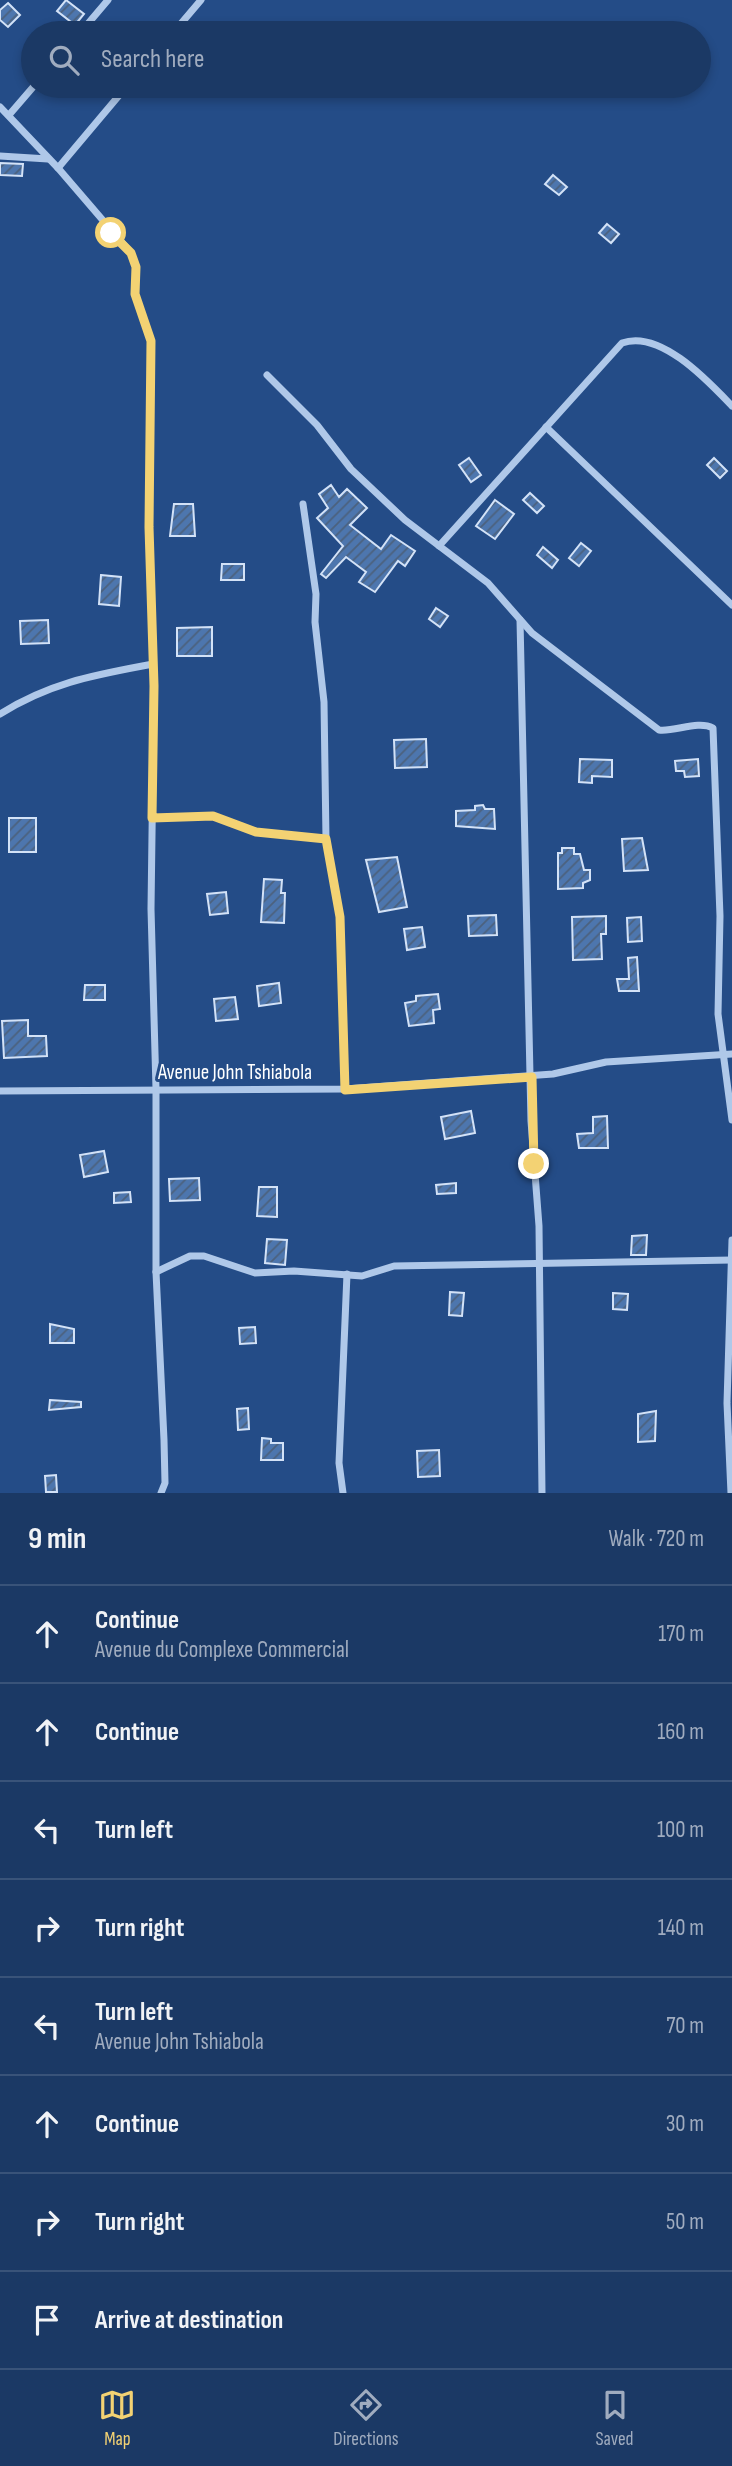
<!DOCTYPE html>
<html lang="en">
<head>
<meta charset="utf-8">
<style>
	body { margin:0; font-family:"Sofia Sans Condensed",sans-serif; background:#24406b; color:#f1f3f6 }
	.stop { position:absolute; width:21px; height:21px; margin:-16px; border:5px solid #f3d273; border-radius:50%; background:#fff }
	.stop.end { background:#f3d273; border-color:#fff; box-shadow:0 2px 7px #0008 }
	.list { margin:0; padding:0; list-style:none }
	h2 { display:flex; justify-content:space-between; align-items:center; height:91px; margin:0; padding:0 28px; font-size:30px }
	h2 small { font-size:23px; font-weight:400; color:#a0acbf }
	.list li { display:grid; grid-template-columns:46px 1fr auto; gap:21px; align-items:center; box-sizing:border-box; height:98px; padding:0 28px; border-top:2px solid #395379 }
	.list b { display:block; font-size:26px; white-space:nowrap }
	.list p { margin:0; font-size:23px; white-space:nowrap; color:#a0acbf }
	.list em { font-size:23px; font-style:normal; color:#a0acbf }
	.icon { flex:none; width:38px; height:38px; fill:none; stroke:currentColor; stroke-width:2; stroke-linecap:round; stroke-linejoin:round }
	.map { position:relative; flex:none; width:732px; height:1493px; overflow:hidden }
	.search { position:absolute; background:#1b3965; box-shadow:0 4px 10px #0003; left:21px; right:21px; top:21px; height:77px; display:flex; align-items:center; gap:18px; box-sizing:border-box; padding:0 24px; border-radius:38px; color:#a0acbf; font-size:26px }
	.sheet { height:875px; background:#1b3965 }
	nav { display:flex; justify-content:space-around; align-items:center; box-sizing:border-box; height:98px; border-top:2px solid #395379; background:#1b3965; font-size:19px; color:#a0acbf }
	nav a { display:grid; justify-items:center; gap:4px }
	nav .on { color:#f3d273 }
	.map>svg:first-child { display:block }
	.building { fill:url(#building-hatch); stroke:#d3e2f7; stroke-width:2 }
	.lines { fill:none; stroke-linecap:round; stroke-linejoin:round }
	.minor { stroke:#afc8e9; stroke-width:7 }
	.route { stroke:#f3d273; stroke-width:9 }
	.labels { text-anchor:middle; stroke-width:6; stroke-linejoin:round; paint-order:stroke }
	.street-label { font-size:21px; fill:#fff; stroke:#244c87 }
</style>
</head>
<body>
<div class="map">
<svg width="732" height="1493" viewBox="0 0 732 1493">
	<defs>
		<pattern id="building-hatch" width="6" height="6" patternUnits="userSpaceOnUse" patternTransform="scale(1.75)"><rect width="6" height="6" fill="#4d76ae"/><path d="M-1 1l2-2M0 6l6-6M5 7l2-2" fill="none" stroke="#4c617d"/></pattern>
	</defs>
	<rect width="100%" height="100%" fill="#244c87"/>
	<g class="building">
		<path d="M 66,0 L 84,14 L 75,25 L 57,11 Z"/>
		<path d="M 8,3 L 20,15 L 8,27 L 0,20 L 0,10 Z"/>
		<path d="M 0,163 L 23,164 L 22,176 L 0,175 Z"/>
		<path d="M 553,175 L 567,187 L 559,195 L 545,184 Z"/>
		<path d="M 607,224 L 619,234 L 611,243 L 599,233 Z"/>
		<path d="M 469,458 L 481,475 L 471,482 L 459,465 Z"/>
		<path d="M 714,458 L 727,471 L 720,478 L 707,465 Z"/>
		<path d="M 331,485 L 339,497 L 347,489 L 367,508 L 350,525 L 381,549 L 391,535 L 415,551 L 405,566 L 398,561 L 375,592 L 359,582 L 366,572 L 346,557 L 326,578 L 321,574 L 343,546 L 317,518 L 328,508 L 319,494 Z"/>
		<path d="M 530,493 L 544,506 L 537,513 L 523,500 Z"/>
		<path d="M 495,500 L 514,514 L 495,539 L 476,526 Z"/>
		<path d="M 174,504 L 193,504 L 195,536 L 170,536 Z"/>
		<path d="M 581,543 L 591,551 L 579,566 L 569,558 Z"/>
		<path d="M 543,547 L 558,560 L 552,568 L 537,555 Z"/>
		<path d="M 222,564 L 244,564 L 244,580 L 221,580 Z"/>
		<path d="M 101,575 L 121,577 L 119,606 L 99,604 Z"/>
		<path d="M 436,608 L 448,616 L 440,627 L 429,619 Z"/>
		<path d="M 48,620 L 49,643 L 21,644 L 20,621 Z"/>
		<path d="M 212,627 L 212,656 L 177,656 L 177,628 Z"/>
		<path d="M 426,739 L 427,767 L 395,768 L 394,740 Z"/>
		<path d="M 580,759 L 612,760 L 612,777 L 592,776 L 592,783 L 579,782 Z"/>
		<path d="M 698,759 L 699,776 L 685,777 L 684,771 L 676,771 L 675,761 Z"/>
		<path d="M 483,805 L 485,809 L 494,809 L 495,829 L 456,826 L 456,811 L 475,810 L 475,806 Z"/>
		<rect x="9" y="818" width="27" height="34"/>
		<path d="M 642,838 L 648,870 L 624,871 L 622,839 Z"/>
		<path d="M 562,848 L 574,848 L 574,854 L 580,854 L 584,870 L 590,870 L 590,880 L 583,883 L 583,888 L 558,889 L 558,853 L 562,853 Z"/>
		<path d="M 397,857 L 407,907 L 379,912 L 366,860 Z"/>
		<path d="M 264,879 L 282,880 L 281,893 L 285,893 L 284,923 L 261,922 Z"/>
		<path d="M 226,892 L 228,913 L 210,915 L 207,894 Z"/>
		<path d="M 496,915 L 497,935 L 469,936 L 468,916 Z"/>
		<path d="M 606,916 L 606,934 L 601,934 L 602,959 L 573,960 L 572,917 Z"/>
		<path d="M 641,917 L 642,941 L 628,942 L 627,918 Z"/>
		<path d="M 422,927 L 425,947 L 407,950 L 404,929 Z"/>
		<path d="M 637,957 L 639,991 L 619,991 L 617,979 L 629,979 L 628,958 Z"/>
		<path d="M 279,983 L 281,1003 L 259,1006 L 257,986 Z"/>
		<path d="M 85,985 L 105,985 L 105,1000 L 84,1000 Z"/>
		<path d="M 438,994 L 440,1009 L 433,1010 L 434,1023 L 409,1026 L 405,1003 L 416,1001 L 416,996 Z"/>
		<path d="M 235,997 L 238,1019 L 216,1021 L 214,999 Z"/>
		<path d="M 28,1020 L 28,1036 L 46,1036 L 47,1056 L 4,1058 L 2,1021 Z"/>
		<path d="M 471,1111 L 475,1133 L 445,1139 L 441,1117 Z"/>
		<path d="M 607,1116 L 608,1148 L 579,1148 L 577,1134 L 593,1133 L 593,1117 Z"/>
		<path d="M 104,1151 L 108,1172 L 84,1177 L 80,1155 Z"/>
		<path d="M 199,1178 L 200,1200 L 170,1201 L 169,1179 Z"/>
		<path d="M 456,1183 L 456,1193 L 437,1194 L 436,1185 Z"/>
		<path d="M 259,1187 L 277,1187 L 277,1217 L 257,1216 Z"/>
		<path d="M 130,1192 L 131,1202 L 114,1203 L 114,1193 Z"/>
		<path d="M 647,1235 L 646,1255 L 631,1255 L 632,1236 Z"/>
		<path d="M 267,1239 L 287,1240 L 285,1265 L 265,1263 Z"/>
		<path d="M 450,1292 L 464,1293 L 462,1316 L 449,1315 Z"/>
		<path d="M 613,1293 L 628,1294 L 627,1310 L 613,1309 Z"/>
		<path d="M 50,1324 L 74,1329 L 74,1343 L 50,1343 Z"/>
		<path d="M 255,1327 L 256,1343 L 240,1344 L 239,1328 Z"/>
		<path d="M 50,1400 L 81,1402 L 81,1407 L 49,1410 Z"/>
		<path d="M 248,1408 L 249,1429 L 238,1430 L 237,1409 Z"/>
		<path d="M 656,1411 L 655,1441 L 638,1442 L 638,1414 Z"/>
		<path d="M 262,1438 L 271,1439 L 271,1443 L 283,1443 L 283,1460 L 261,1460 Z"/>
		<path d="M 439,1450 L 440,1476 L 418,1477 L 417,1451 Z"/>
		<path d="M 56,1475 L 57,1492 L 46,1492 L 45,1476 Z"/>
	</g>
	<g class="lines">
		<g class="minor">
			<path d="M 80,33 L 108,0"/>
			<path d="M 173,33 L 201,0"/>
			<path d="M 0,107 L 58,168 L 131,253 L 136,267 L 135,294 L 151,341 L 149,527 L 154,686 L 151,909 L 156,1089 L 156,1272 L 164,1440 L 165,1483 L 161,1493"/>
			<path d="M 9,115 L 34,86"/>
			<path d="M 0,156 L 48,159"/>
			<path d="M 58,168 L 127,86"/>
			<path d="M 267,375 L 317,425 L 351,469 L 405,520 L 488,583 L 532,633 L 659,730 C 675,732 698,720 713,728 L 720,916 L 718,1014 L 732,1120"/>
			<path d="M 546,427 L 732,605"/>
			<path d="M 303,504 L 316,594 L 315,622 L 324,702 L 326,839"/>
			<path d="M 439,546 L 622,343 C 660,329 708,381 732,406"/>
			<path d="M 520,620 L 531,1121 L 539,1226 L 542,1493"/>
			<path d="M 0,714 C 51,682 95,675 153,664"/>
			<path d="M 152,818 L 213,816 L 256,832 L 326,839 L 340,917 L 345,1089"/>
			<path d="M 0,1091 L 345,1089 L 553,1074 L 606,1062 L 732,1054"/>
			<path d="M 156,1272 L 190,1256 L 204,1256 L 255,1273 L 294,1271 L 362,1276 L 394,1266 L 732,1260"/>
			<path d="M 343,1493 L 339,1463 L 347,1274"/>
			<path d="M 731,1493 L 727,1403 L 732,1240"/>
		</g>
	</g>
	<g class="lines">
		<path class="route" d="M 111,233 L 131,253 L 136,267 L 135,294 L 151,341 L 149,527 L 154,686 L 152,818 L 213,816 L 256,832 L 326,839 L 340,917 L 345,1090 L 532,1077 L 534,1164"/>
	</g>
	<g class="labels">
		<g class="street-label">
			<text x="235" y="1079">Avenue John Tshiabola</text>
		</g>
	</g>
</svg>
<div class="stop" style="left:111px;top:233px"></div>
<div class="stop end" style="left:534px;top:1164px"></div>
<div class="search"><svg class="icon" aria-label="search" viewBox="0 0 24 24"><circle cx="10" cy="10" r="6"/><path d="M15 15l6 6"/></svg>Search here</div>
</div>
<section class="sheet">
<h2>9 min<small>Walk · 720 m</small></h2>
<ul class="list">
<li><svg class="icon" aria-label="ahead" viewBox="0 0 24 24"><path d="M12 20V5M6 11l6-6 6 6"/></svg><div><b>Continue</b><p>Avenue du Complexe Commercial</p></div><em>170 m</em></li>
<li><svg class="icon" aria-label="ahead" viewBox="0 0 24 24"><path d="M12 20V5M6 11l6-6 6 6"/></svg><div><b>Continue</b></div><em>160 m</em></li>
<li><svg class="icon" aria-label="left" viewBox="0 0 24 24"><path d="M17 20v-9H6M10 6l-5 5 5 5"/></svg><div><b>Turn left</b></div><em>100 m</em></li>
<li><svg class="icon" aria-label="right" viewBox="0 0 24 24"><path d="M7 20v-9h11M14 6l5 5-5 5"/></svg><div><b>Turn right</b></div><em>140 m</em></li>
<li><svg class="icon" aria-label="left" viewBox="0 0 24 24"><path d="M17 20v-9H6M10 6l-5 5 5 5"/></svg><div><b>Turn left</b><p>Avenue John Tshiabola</p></div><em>70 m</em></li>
<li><svg class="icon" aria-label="ahead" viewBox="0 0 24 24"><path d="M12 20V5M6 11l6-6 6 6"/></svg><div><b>Continue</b></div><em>30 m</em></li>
<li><svg class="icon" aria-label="right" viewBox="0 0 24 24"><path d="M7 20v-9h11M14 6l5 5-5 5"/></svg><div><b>Turn right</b></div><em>50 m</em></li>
<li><svg class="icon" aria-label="arrive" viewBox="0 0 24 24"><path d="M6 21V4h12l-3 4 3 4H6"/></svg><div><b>Arrive at destination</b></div></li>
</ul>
</section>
<nav>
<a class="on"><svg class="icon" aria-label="map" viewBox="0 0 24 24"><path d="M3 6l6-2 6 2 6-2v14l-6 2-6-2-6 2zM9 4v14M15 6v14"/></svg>Map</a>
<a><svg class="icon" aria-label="directions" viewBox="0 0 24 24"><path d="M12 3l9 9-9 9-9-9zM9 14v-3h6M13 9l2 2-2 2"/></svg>Directions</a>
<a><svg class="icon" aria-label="saved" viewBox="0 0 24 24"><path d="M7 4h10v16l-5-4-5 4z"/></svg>Saved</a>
</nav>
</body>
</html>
